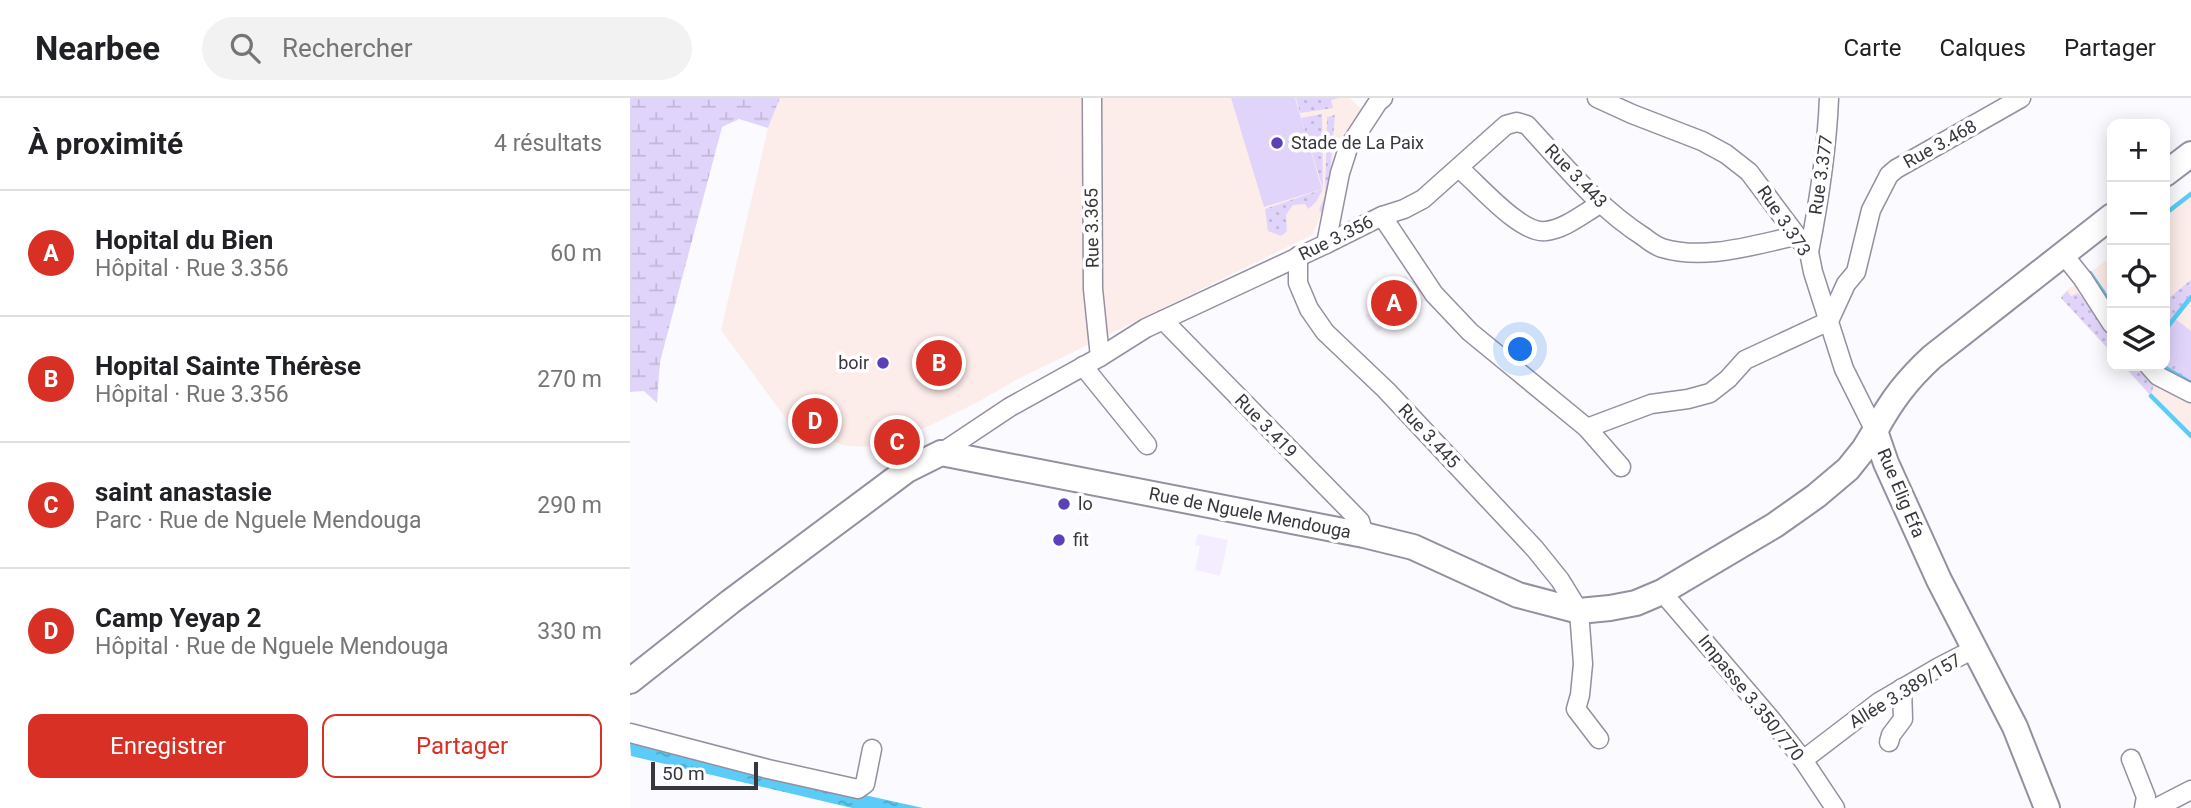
<!DOCTYPE html>
<html lang="fr">
<head>
<meta charset="utf-8">
<style>
	body { margin:0; font-family:Roboto,sans-serif; background:#f2f2f2; color:#202124 }
	.controls { position:absolute; right:21px; top:21px; display:grid; overflow:hidden; border-radius:14px; box-shadow:0 4px 18px #0003 }
	.controls button { width:63px; height:63px; display:grid; place-items:center; padding:0; border:0; border-bottom:2px solid #e0e0e0; background:#fff; color:#202124; font:35px sans-serif }
	.scale { position:absolute; left:21px; bottom:18px; width:107px; box-sizing:border-box; padding-left:7px; border:4px solid #39363d; border-top:0; font-size:19px; line-height:24px; white-space:nowrap; color:#39363d; -webkit-text-stroke:5px #fff; paint-order:stroke }
	.you { position:absolute; left:891px; top:252px; width:24px; height:24px; margin:-18px; border:5px solid #fff; border-radius:50%; background:#1a73e8; box-shadow:0 0 0 10px #1a73e833 }
	.badge { display:grid; place-items:center; width:46px; height:46px; border-radius:50%; background:#d93025; color:#fff; font-size:23px; font-weight:700 }
	.pin { position:absolute; translate:-50% -50%; border:4px solid #fff; box-shadow:0 2px 7px #0006 }
	.list { margin:0; padding:0; list-style:none }
	h2 { display:flex; justify-content:space-between; align-items:center; height:91px; margin:0; padding:0 28px; font-size:30px }
	h2 small { font-size:23px; font-weight:400; color:#757577 }
	.list li { display:grid; grid-template-columns:46px 1fr auto; gap:21px; align-items:center; box-sizing:border-box; height:126px; padding:0 28px; border-top:2px solid #e0e0e0 }
	.list b { display:block; font-size:26px; white-space:nowrap }
	.list p { margin:0; font-size:23px; white-space:nowrap; color:#757577 }
	.list em { font-size:23px; font-style:normal; color:#757577 }
	.actions { display:flex; gap:14px; padding:21px 28px }
	.actions a { flex:1; padding:16px 0; border:2px solid #d93025; border-radius:14px; text-align:center; font-size:24px; color:#d93025 }
	.actions .main { background:#d93025; color:#fff }
	.icon { flex:none; width:38px; height:38px; fill:none; stroke:currentColor; stroke-width:2; stroke-linecap:round; stroke-linejoin:round }
	.map { position:relative; flex:none; width:1561px; height:710px; overflow:hidden }
	header { display:flex; align-items:center; gap:42px; box-sizing:border-box; height:98px; padding:0 35px; background:#fff; border-bottom:2px solid #e0e0e0 }
	header strong { font-size:33px }
	nav { display:flex; gap:38px; margin-inline-start:auto; font-size:24px }
	.search { width:490px; height:63px; background:#f2f2f2; display:flex; align-items:center; gap:18px; box-sizing:border-box; padding:0 24px; border-radius:38px; color:#757577; font-size:26px }
	main { display:flex }
	aside { flex:1; background:#fff }
	.map>svg:first-child { display:block }
	.commercial { fill:#f4edff }
	.education { fill:#fdedea }
	.built { fill:#f2eef9 }
	.grass { fill:url(#grass-dots) }
	.wetland { fill:url(#wetland-marsh) }
	.pitch { fill:#e1d4fb }
	.water { fill:url(#water-ripples) }
	.lines { fill:none; stroke-linecap:round; stroke-linejoin:round }
	.stream { stroke:#5accf7; stroke-width:4.5 }
	.street-casing { stroke:#958fa0; stroke-width:21 }
	.secondary-casing { stroke:#958fa0; stroke-width:28 }
	.street { stroke:#fff; stroke-width:18 }
	.secondary { stroke:#fff; stroke-width:24 }
	.poi-dot { fill:#5b41b9; stroke:#fff; stroke-width:2.5 }
	.labels { text-anchor:middle; stroke-width:7; stroke-linejoin:round; paint-order:stroke }
	.poi-label { font-size:18px; fill:#39363d; stroke:#fff; text-anchor:start }
	.street-label { font-size:18px; fill:#39363d; stroke:#fff }
</style>
</head>
<body>
<header>
<strong>Nearbee</strong>
<div class="search"><svg class="icon" aria-label="search" viewBox="0 0 24 24"><circle cx="10" cy="10" r="6"/><path d="M15 15l6 6"/></svg>Rechercher</div>
<nav><a>Carte</a><a>Calques</a><a>Partager</a></nav>
</header>
<main>
<aside>
<h2>À proximité<small>4 résultats</small></h2>
<ul class="list">
<li><span class="badge">A</span><div><b>Hopital du Bien</b><p>Hôpital · Rue 3.356</p></div><em>60 m</em></li>
<li><span class="badge">B</span><div><b>Hopital Sainte Thérèse</b><p>Hôpital · Rue 3.356</p></div><em>270 m</em></li>
<li><span class="badge">C</span><div><b>saint anastasie</b><p>Parc · Rue de Nguele Mendouga</p></div><em>290 m</em></li>
<li><span class="badge">D</span><div><b>Camp Yeyap 2</b><p>Hôpital · Rue de Nguele Mendouga</p></div><em>330 m</em></li>
</ul>
<div class="actions"><a class="main">Enregistrer</a><a>Partager</a></div>
</aside>
<div class="map">
<svg width="1561" height="710" viewBox="0 0 1561 710">
	<defs>
		<pattern id="grass-dots" width="8" height="8" patternUnits="userSpaceOnUse" patternTransform="scale(1.75)"><rect width="8" height="8" fill="#e1d4fb"/><path d="M2 2h.1M6 6h.1" fill="none" stroke="#c2b7d8" stroke-width="1.8" stroke-linecap="round"/></pattern>
		<pattern id="wetland-marsh" width="20" height="14" patternUnits="userSpaceOnUse" patternTransform="scale(1.75)"><rect width="20" height="14" fill="#e1d4fb"/><path d="M1 5h8M5 5V1M11 12h8M15 12V8" fill="none" stroke="#c2b7d8"/></pattern>
		<pattern id="water-ripples" width="26" height="14" patternUnits="userSpaceOnUse" patternTransform="scale(1.75)"><rect width="26" height="14" fill="#5accf7"/><path d="M2 4q2-2 4 0t4 0M15 11q2-2 4 0t4 0" fill="none" stroke="#4ba6c9"/></pattern>
	</defs>
	<rect width="100%" height="100%" fill="#fbfafe"/>
	<path class="commercial" d="M 568,436 L 598,442 L 590,478 L 565,472 L 570,448 L 565,447 Z"/>
	<g class="education">
		<path d="M 150,0 L 720,0 L 733,13 L 705,46 L 698,102 L 682,137 L 386,282 L 348,304 L 299,328 L 246,349 L 216,348 L 162,329 L 91,232 L 138,30 Z"/>
		<path d="M 1561,96 L 1561,336 L 1521,298 L 1494,268 L 1535,268 L 1535,116 Z"/>
		<path d="M 1482,158 L 1482,255 L 1430,199 L 1437,192 Z"/>
	</g>
	<path class="built" d="M 776,177 L 780,184 L 784,182 L 796,202 L 787,208 L 781,202 L 786,210 L 747,234 L 735,217 L 747,209 L 741,201 Z"/>
	<g class="grass">
		<path d="M 666,0 L 709,0 L 701,2 L 703,10 L 670,15 Z"/>
		<path d="M 692,16 L 693,91 L 686,104 L 678,111 L 675,106 L 663,107 L 656,117 L 657,133 L 651,138 L 638,133 L 635,111 L 693,91 L 671,20 Z"/>
		<path d="M 705,17 L 698,99 L 693,116 L 689,112 L 695,97 L 697,19 Z"/>
		<path d="M 1561,182 L 1561,195 L 1535,230 L 1535,203 Z"/>
		<path d="M 1437,193 L 1441,198 L 1448,195 L 1482,234 L 1482,255 L 1431,200 Z"/>
		<path d="M 1535,257 L 1561,277 L 1561,286 L 1535,268 Z"/>
		<path d="M 1494,268 L 1512,268 L 1525,282 L 1521,298 Z"/>
	</g>
	<path class="wetland" d="M 0,0 L 150,0 L 138,30 L 109,21 L 92,29 L 30,264 L 27,305 L 14,293 L 0,294 Z"/>
	<g class="pitch">
		<path d="M 601,0 L 665,0 L 692,91 L 634,109 Z"/>
		<path d="M 1544,220 L 1561,233 L 1561,277 L 1535,257 L 1535,233 Z"/>
	</g>
	<path class="water" d="M 0,645 L 293,710 L 222,710 L 1,658 Z"/>
	<g class="lines">
		<g class="stream">
			<path d="M 1535,116 L 1561,96"/>
			<path d="M 1460,175 L 1482,207"/>
			<path d="M 1535,232 L 1561,199"/>
			<path d="M 1532,268 L 1561,285"/>
			<path d="M 1521,298 L 1561,338"/>
		</g>
		<g class="street-casing">
			<g id="street">
				<path d="M 462,0 L 463,191 L 470,259"/>
				<path d="M 967,0 L 1002,16 L 1072,43 L 1096,56 L 1119,74 L 1179,154 L 1183,174 L 1214,271 L 1245,333"/>
				<path d="M 829,70 C 848,86 891,137 916,133 C 935,131 954,115 970,106"/>
				<path d="M 752,118 L 774,111 L 793,101 L 876,27 L 887,24 L 897,27 C 933,66 968,110 1014,139 C 1019,143 1026,148 1032,150 C 1075,163 1123,147 1166,138"/>
				<path d="M 696,146 L 710,75 L 718,50 L 748,4 L 753,0"/>
				<path d="M 1179,154 C 1189,103 1197,52 1199,0"/>
				<path d="M 1433,156 L 1453,181 L 1482,226"/>
				<path d="M 668,158 L 668,185 L 679,211 L 695,234 L 756,292 L 905,451 L 930,482 L 949,513 L 953,566 L 950,597 L 946,611 L 969,641"/>
				<path d="M 533,222 L 730,423 L 734,437"/>
				<path d="M 453,268 L 517,347"/>
				<path d="M 1519,268 L 1528,278 L 1561,295"/>
				<path d="M 957,330 L 991,369"/>
				<path d="M 311,355 L 380,309 L 470,259 L 516,230 L 696,146 L 752,118 L 804,196 L 840,234 L 957,330 L 1021,306 L 1058,301 L 1080,295 L 1098,281 L 1115,262 L 1199,223 L 1216,186 L 1226,174 L 1241,112 L 1259,77 L 1266,71 L 1391,0"/>
				<path d="M 1032,494 L 1140,620 L 1173,662 L 1205,710"/>
				<path d="M 0,635 L 138,671 L 228,691 L 235,686 L 242,651"/>
				<path d="M 1259,644 L 1261,637 L 1273,621 L 1272,590"/>
				<path d="M 1501,661 L 1516,699 L 1514,710"/>
				<path d="M 1173,662 L 1249,604 L 1309,569 L 1344,551"/>
				<path d="M 1526,710 L 1561,692"/>
			</g>
		</g>
		<g class="secondary-casing">
			<g id="secondary">
				<path d="M 1535,76 L 1561,56"/>
				<path d="M 0,583 L 100,504 L 277,372 L 311,355 L 734,437 L 783,449 L 888,497 L 949,513 L 980,510 L 1006,505 L 1032,494 L 1145,427 L 1186,398 L 1218,371 L 1234,351 L 1245,333"/>
				<path d="M 1417,710 L 1385,629 L 1309,482 L 1256,365 L 1245,333 C 1261,303 1277,282 1302,259 L 1482,118"/>
			</g>
		</g>
		<use href="#street" class="street"/>
		<use href="#secondary" class="secondary"/>
	</g>
	<g class="poi-dot">
		<circle cx="647" cy="45" r="7"/>
		<circle cx="253" cy="265" r="7"/>
		<circle cx="434" cy="406" r="7"/>
		<circle cx="429" cy="442" r="7"/>
	</g>
	<g class="labels">
		<g class="poi-label">
			<text x="661" y="51">Stade de La Paix</text>
			<text x="239" y="271" text-anchor="end">boir</text>
			<text x="448" y="412">lo</text>
			<text x="443" y="448">fit</text>
		</g>
		<g class="street-label">
			<text transform="translate(1310 46) rotate(-29)" y="6">Rue 3.468</text>
			<text transform="translate(1191 77) rotate(-82)" y="6">Rue 3.377</text>
			<text transform="translate(946 78) rotate(46)" y="6">Rue 3.443</text>
			<text transform="translate(1154 123) rotate(56)" y="6">Rue 3.373</text>
			<text transform="translate(462 130) rotate(-91)" y="6">Rue 3.365</text>
			<text transform="translate(706 140) rotate(-26)" y="6">Rue 3.356</text>
			<text transform="translate(636 328) rotate(46)" y="6">Rue 3.419</text>
			<text transform="translate(799 338) rotate(47)" y="6">Rue 3.445</text>
			<text transform="translate(1271 395) rotate(67)" y="6">Rue Elig Efa</text>
			<text transform="translate(620 415) rotate(11)" y="6">Rue de Nguele Mendouga</text>
			<text transform="translate(1275 593) rotate(-31)" y="6">Allée 3.389/157</text>
			<text transform="translate(1121 600) rotate(51)" y="6">Impasse 3.350/770</text>
		</g>
	</g>
</svg>
<div class="controls">
<button>+</button>
<button>−</button>
<button><svg class="icon" aria-label="locate" viewBox="0 0 24 24"><circle cx="12" cy="12" r="6"/><path d="M12 2v4M12 18v4M2 12h4M18 12h4"/></svg></button>
<button><svg class="icon" aria-label="layers" viewBox="0 0 24 24"><path d="M12 4l9 5-9 5-9-5zM3 14l9 5 9-5"/></svg></button>
</div>
<div class="scale">50 m</div>
<div class="you"></div>
<div class="pin badge" style="left:764px;top:205px">A</div>
<div class="pin badge" style="left:309px;top:265px">B</div>
<div class="pin badge" style="left:267px;top:344px">C</div>
<div class="pin badge" style="left:185px;top:323px">D</div>
</div>
</main>
</body>
</html>
